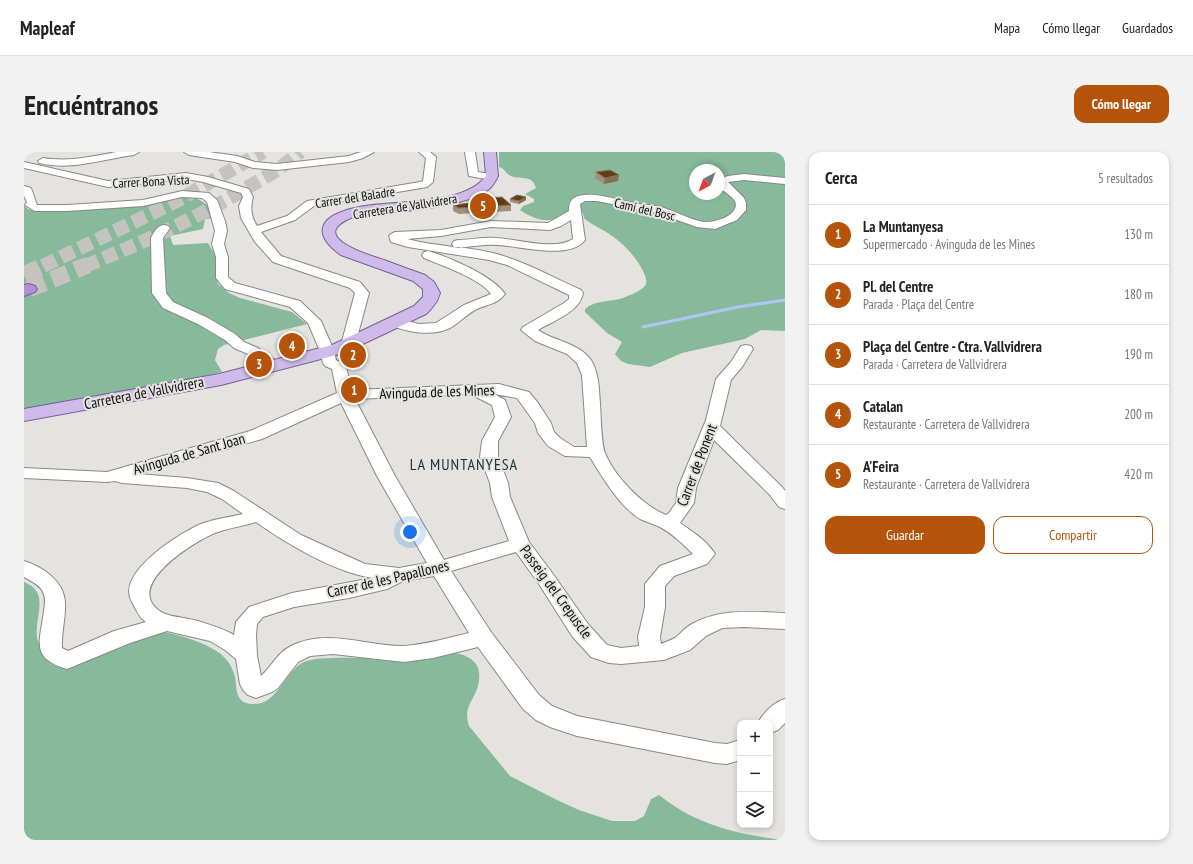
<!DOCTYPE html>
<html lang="es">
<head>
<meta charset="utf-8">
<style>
	body { margin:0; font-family:"PT Sans Narrow",sans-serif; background:#f2f2f2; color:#222 }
	.controls { position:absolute; right:12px; bottom:12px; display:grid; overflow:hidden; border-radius:8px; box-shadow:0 2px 6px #0003 }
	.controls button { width:36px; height:36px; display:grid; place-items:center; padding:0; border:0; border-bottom:1px solid #e0e0e0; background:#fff; color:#222; font:20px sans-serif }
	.compass { position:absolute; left:665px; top:12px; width:36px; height:36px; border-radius:50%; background:#fff; box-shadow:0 2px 6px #0003; rotate:221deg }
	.you { position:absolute; left:386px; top:380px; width:14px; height:14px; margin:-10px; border:3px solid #fff; border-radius:50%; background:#1a73e8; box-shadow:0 0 0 6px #1a73e833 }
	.badge { display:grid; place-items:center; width:26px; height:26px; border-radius:50%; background:#b45309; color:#fff; font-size:13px; font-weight:700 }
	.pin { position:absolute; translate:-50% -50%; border:2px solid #fff; box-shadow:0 1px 4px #0006 }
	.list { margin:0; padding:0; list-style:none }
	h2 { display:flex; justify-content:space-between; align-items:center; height:52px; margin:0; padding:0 16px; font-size:17px }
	h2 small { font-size:13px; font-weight:400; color:#767676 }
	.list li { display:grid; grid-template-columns:26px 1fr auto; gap:12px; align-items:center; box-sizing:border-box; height:60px; padding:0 16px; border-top:1px solid #e0e0e0 }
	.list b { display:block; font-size:15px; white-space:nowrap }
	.list p { margin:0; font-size:13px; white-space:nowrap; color:#767676 }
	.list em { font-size:13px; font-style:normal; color:#767676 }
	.actions { display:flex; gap:8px; padding:12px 16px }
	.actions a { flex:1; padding:9px 0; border:1px solid #b45309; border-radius:12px; text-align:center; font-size:14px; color:#b45309 }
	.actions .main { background:#b45309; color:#fff }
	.icon { flex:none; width:22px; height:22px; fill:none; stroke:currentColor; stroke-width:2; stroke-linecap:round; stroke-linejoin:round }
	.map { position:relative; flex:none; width:761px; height:688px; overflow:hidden; border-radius:12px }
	header { display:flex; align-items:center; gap:24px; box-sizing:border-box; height:56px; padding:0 20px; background:#fff; border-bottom:1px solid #e0e0e0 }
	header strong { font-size:19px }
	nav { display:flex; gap:22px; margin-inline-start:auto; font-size:14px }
	.intro { display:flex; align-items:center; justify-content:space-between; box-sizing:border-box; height:96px; padding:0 24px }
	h1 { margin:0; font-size:28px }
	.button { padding:10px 18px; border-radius:12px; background:#b45309; color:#fff; font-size:14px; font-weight:700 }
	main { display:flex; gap:24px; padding:0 24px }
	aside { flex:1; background:#fff; border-radius:12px; box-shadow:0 2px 6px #0003 }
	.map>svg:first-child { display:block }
	.forest { fill:#86ba9b; fill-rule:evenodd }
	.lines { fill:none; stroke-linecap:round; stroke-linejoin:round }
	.stream { stroke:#afc6f5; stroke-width:3 }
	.highway-tunnel-far1 { stroke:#c4c3c0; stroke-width:14; stroke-dasharray:14 6; stroke-linecap:butt }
	.highway-tunnel { stroke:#c4c3c0; stroke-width:17; stroke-dasharray:17 8; stroke-linecap:butt }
	.minor-casing { stroke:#898885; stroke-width:2 }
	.major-casing { stroke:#766192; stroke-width:2 }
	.highway-casing { stroke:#766192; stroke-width:2 }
	.minor { fill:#fff; fill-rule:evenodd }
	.major { fill:#cfbbe9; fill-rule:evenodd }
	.highway { fill:#af8eda; fill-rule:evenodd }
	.wall { fill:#a2907c }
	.shaded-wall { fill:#887054 }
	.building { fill:#603e18; stroke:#887054 }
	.labels { text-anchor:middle; stroke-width:4; stroke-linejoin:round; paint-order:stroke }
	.far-street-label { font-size:13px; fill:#0d0d0c; stroke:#e4e3e0 }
	.street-label { font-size:15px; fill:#0d0d0c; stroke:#e4e3e0 }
	.neighbourhood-label { font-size:16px; letter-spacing:1px; fill:#15333d; stroke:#e4e3e0 }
</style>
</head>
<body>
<header>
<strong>Mapleaf</strong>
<nav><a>Mapa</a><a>Cómo llegar</a><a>Guardados</a></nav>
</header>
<div class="intro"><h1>Encuéntranos</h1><a class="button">Cómo llegar</a></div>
<main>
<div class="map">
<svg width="761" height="688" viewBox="0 0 761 688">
	<rect width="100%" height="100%" fill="#e4e3e0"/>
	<g class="forest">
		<path d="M 475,0 L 761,0 L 761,179 L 737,178 L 721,187 L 658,201 L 626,215 L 604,212 L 597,209 L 591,202 L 598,190 L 583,181 L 561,160 L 561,157 C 571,148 587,150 599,146 C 606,143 617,139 621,134 C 624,129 621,123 619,119 C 610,101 593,85 575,76 C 569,72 565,71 560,66 L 559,61 C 540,54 541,67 526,68 C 517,70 503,63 496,58 L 499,54 L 510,50 L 510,47 L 501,42 L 512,36 C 508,21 495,29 485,23 C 481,20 480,16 475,15 ZM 671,18 L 695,18 L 695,42 L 671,42 Z"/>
		<path d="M 165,44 L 172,46 L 184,53 L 189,66 L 181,67 L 179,77 L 146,84 L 149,93 L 184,91 C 191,103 197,108 191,122 L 194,132 L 205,141 L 216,146 L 268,160 L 283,172 L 200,193 L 194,197 L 191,208 L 198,220 L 132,235 L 0,258 L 0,145 L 4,139 L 0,138 L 0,53 C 1,54 3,56 4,57 C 16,62 106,56 122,53 C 136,50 150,46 165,44 Z"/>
		<path d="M 0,430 C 27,440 10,466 13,485 C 13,488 16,493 18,496 C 25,511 28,516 45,514 L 128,479 C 147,479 189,492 201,506 C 206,511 209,518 211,525 C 213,537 211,551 228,552 C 254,554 260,519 280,510 C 293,504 328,506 343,506 L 345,507 C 357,508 370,510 382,509 C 404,508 426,493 447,507 C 454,512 456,519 455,528 C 453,548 438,552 445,574 L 486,624 L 533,648 L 555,658 L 588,669 L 611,669 L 620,664 L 627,647 L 635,643 C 672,673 715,683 761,688 L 0,688 Z"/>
	</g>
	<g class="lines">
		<path class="stream" d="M 619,175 L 714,155 L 761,148"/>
		<g class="highway-tunnel-far1">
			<path d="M 19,114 L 151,50 L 239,0"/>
			<path d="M 61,114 C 118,91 173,66 226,34 C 243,24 261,14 276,0"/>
		</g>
		<g class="highway-tunnel">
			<path d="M 0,123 L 21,113"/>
			<path d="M 5,137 L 64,113"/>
		</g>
		<g class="minor-casing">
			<g id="minor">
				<path d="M 92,0 L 115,0 L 110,3 C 78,7 48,19 15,11 L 14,9 L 19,6 C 44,10 67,5 92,0 Z"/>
				<path d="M 160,0 L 185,0 L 213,4 L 231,10 L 253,12 L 325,4 L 337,0 L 350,0 L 339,6 L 325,10 L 253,18 L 229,16 L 211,10 L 165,3 Z"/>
				<path d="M 395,0 L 406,0 L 412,5 L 409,30 L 403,35 L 290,54 L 271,68 L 237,80 L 257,104 L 336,130 L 345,141 L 331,193 L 329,196 L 324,197 L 319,196 L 317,193 L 331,141 L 326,136 L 249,110 L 231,90 L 217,66 L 215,54 L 219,45 L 217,41 L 179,30 L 162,27 L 84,35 L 0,16 L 0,10 L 84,29 L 162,21 L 184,25 L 225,37 L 229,45 C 226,56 227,64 233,74 L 263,64 L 283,49 L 396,30 L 399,29 L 402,6 Z"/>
				<path d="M 441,0 L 451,0 L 454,20 L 472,23 L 473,25 L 472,27 L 468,28 L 445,24 Z"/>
				<path d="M 720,22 L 761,26 L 761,32 L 720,28 L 704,30 L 720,46 L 722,51 L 722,58 L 713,68 L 691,77 L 673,75 L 633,61 L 573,49 L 561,49 L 556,52 L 561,88 C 546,109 493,93 471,93 C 459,92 446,95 434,96 L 430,95 L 428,92 L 430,89 L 434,88 C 447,88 459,85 472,86 C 494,87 530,99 549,87 L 547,68 L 537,74 L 526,78 L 467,75 L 417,84 L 383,87 C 411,95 441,94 469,101 C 500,109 528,125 557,138 L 559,141 C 556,160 529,169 514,178 C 530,189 555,191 567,208 C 575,221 575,237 576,252 C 577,264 577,291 581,301 C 591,325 618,353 642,363 L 645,361 L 652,351 L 654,336 L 682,268 L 692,227 L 707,210 L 717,194 L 722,193 L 727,194 L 729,197 L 718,215 L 707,228 L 696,274 L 758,335 L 761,339 L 761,357 L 755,355 L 746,343 L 690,288 L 672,336 L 670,351 L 656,371 C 668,379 683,389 691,402 L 683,412 L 650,424 L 641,434 L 641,455 L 636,485 L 637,492 C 642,490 647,488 651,486 C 657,481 662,475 668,472 C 697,456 729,460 761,461 L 761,477 L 720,475 L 698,476 L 682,484 L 666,498 L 640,508 L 597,512 L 585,511 L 567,505 L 548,484 L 515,432 L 492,400 L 427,419 L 467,480 L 515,543 L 528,554 L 553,564 L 691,591 L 703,592 L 716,588 L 716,608 L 703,612 L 691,611 L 553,584 L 526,575 L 512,568 L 499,557 L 454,495 L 409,506 L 380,510 L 309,502 L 286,504 L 274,510 L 254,536 L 248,540 L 232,546 L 224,543 L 219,538 L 216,532 L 212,507 L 201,498 L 186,489 L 143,479 L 106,491 L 43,517 C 6,506 16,490 20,459 C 21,453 22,446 19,440 C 16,433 7,429 0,425 L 0,409 C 19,415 40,429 41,450 C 42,465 37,481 38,496 L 44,499 L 90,479 L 122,470 C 115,466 112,457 108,450 C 91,421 156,381 177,372 C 190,367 206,365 219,362 L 198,347 L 183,340 L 163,336 L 98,331 L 91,329 L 84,330 L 0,326 L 0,316 L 83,320 L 226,279 L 313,241 L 308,217 L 301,214 L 299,211 L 296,199 L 284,171 L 266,155 L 201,137 L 192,126 L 192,105 L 188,92 L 191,79 L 183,50 L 178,46 L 158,45 L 119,54 L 43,59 L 11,59 L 1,53 L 3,50 L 0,44 L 0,34 L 7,36 L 13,53 L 43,53 L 119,48 L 158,39 L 185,41 L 193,48 L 201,69 L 203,79 L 200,92 L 204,105 L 204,125 L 211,131 L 276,149 L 297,169 L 310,199 L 312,208 L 320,212 L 322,215 L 328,238 L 475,232 L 505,240 L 514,251 L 527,271 L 530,280 L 536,286 L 550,295 L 563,295 L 558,223 L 553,211 L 543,202 L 511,189 L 497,178 L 499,175 L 540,151 L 545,147 L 545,143 L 483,113 L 465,108 L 384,95 L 367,90 L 365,84 L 367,82 L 371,80 L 417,78 L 467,69 L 524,71 L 545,59 C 542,30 594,48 609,51 C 619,53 630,53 640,56 C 653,60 667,68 680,70 C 690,71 717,63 711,49 C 708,44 699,39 695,35 L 695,27 L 704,24 ZM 446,242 L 468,253 L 471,265 L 458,289 L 456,305 L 466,331 L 468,345 L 485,389 L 420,408 L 371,324 L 331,247 ZM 470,242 L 493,246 L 511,271 L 514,281 L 524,294 L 541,304 L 566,305 C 578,325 596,355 616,367 C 622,370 630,372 636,375 C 649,382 659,392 669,402 L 636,414 L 621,432 L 621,455 L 614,485 L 615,494 L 597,496 L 583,493 L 564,472 L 529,422 L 505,390 L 486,345 L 484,331 L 474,305 L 474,289 L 487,265 L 481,248 ZM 317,251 L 353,324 L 403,411 L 375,416 L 341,412 L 277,383 L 210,339 L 194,331 L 163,326 L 114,322 L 238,287 ZM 232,370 C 263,392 312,421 349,426 L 268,441 L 225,455 L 212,470 L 210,483 C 198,476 184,472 170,468 C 158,465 142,465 133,457 C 103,431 171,389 191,381 C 204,376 219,374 232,370 ZM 410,424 L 445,481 C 423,486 401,493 379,494 C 341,494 303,476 267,494 C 253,501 248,514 237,524 L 233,504 L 232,483 L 233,472 L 239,465 L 270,455 L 325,446 L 363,437 L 379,429 Z"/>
				<path d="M 140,73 L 144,74 L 146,76 L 139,86 L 142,141 L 149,150 L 184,166 L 211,182 L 220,190 L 234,196 L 248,206 L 254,213 L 252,216 L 247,217 L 242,216 L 224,202 L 210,196 L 201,188 L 174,172 L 139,156 L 128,141 L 127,86 C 130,80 133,74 140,73 Z"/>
				<path d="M 404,99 C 425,105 469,124 481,142 C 473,153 462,152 451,158 C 442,163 435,171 426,176 C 407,185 384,180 365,173 L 363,170 L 365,167 L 370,166 L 395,172 L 412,171 L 440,153 L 467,142 C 457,127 417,113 400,106 L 398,103 L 400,100 Z"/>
				<path d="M 761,547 L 761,571 L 754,578 L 746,581 L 746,571 L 734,571 C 740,560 749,551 761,547 Z"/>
			</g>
		</g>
		<g class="major-casing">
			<path id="major" d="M 460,0 L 472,0 L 474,24 C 472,28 469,34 465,37 C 442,57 361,60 329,65 C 282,84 341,102 360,108 C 373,113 387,118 401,123 L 410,130 L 416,141 L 413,149 L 407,157 L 402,162 L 320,201 L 197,233 L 0,269 L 0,257 L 195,222 L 308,193 L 390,154 L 399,145 L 399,137 L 389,129 L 317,103 C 294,87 290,69 320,59 C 358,45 436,58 462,24 Z"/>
		</g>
		<g class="highway-casing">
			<path id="highway" d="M 5,132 L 11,134 L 13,137 L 11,140 L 0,144 L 0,133 Z"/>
		</g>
		<use href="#minor" class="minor"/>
		<use href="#major" class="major"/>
		<use href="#highway" class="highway"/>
	</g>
	<g class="wall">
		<path d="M 572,20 L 594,29 L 580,32 L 571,26 Z"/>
		<path d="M 502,45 L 502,48 L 495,52 L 486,50 L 486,47 Z"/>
		<path d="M 453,47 L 487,53 L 487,59 L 435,62 L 429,59 L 429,53 L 453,50 Z"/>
	</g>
	<g class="shaded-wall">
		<path d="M 595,23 L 594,29 L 580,32 L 581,26 Z"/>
		<path d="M 502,45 L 502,48 L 495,52 L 495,49 Z"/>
	</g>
	<g class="building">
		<path d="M 586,18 L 595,23 L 581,26 L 572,20 Z"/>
		<path d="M 493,43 L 502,45 L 495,49 L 486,47 Z"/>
		<path d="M 478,45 L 487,53 L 435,56 L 429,53 L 455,50 L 453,47 Z"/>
	</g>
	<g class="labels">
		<g class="far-street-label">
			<text transform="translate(127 29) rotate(-3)" y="5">Carrer Bona Vista</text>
			<text transform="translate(331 45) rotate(-9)" y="5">Carrer del Baladre</text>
			<text transform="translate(381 54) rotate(-9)" y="5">Carretera de Vallvidrera</text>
			<text transform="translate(621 57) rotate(13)" y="5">Camí del Bosc</text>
		</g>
		<g class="street-label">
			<text transform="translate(413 240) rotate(-2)" y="5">Avinguda de les Mines</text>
			<text transform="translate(120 241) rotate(-11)" y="5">Carretera de Vallvidrera</text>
			<text transform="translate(165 302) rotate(-16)" y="5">Avinguda de Sant Joan</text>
			<text transform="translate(673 313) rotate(-69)" y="5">Carrer de Ponent</text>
			<text transform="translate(364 427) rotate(-13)" y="5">Carrer de les Papallones</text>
			<text transform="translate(532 440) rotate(54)" y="5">Passeig del Crepuscle</text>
		</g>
		<g class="neighbourhood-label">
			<text x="440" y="318">LA MUNTANYESA</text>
		</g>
	</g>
</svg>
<div class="controls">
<button>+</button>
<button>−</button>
<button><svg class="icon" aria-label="layers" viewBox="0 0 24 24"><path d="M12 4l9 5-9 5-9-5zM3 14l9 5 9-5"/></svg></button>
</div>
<svg class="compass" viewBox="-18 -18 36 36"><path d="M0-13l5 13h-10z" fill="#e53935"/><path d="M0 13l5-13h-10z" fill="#767676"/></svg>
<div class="you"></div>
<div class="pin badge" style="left:330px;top:238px">1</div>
<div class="pin badge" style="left:329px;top:203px">2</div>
<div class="pin badge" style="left:235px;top:212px">3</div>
<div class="pin badge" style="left:268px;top:194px">4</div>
<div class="pin badge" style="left:459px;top:54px">5</div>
</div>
<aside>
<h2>Cerca<small>5 resultados</small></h2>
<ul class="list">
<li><span class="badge">1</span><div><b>La Muntanyesa</b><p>Supermercado · Avinguda de les Mines</p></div><em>130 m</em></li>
<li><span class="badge">2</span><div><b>Pl. del Centre</b><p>Parada · Plaça del Centre</p></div><em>180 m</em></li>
<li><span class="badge">3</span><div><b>Plaça del Centre - Ctra. Vallvidrera</b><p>Parada · Carretera de Vallvidrera</p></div><em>190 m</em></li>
<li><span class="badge">4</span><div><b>Catalan</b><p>Restaurante · Carretera de Vallvidrera</p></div><em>200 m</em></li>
<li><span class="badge">5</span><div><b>A'Feira</b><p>Restaurante · Carretera de Vallvidrera</p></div><em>420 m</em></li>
</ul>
<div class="actions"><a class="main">Guardar</a><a>Compartir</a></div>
</aside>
</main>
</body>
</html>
